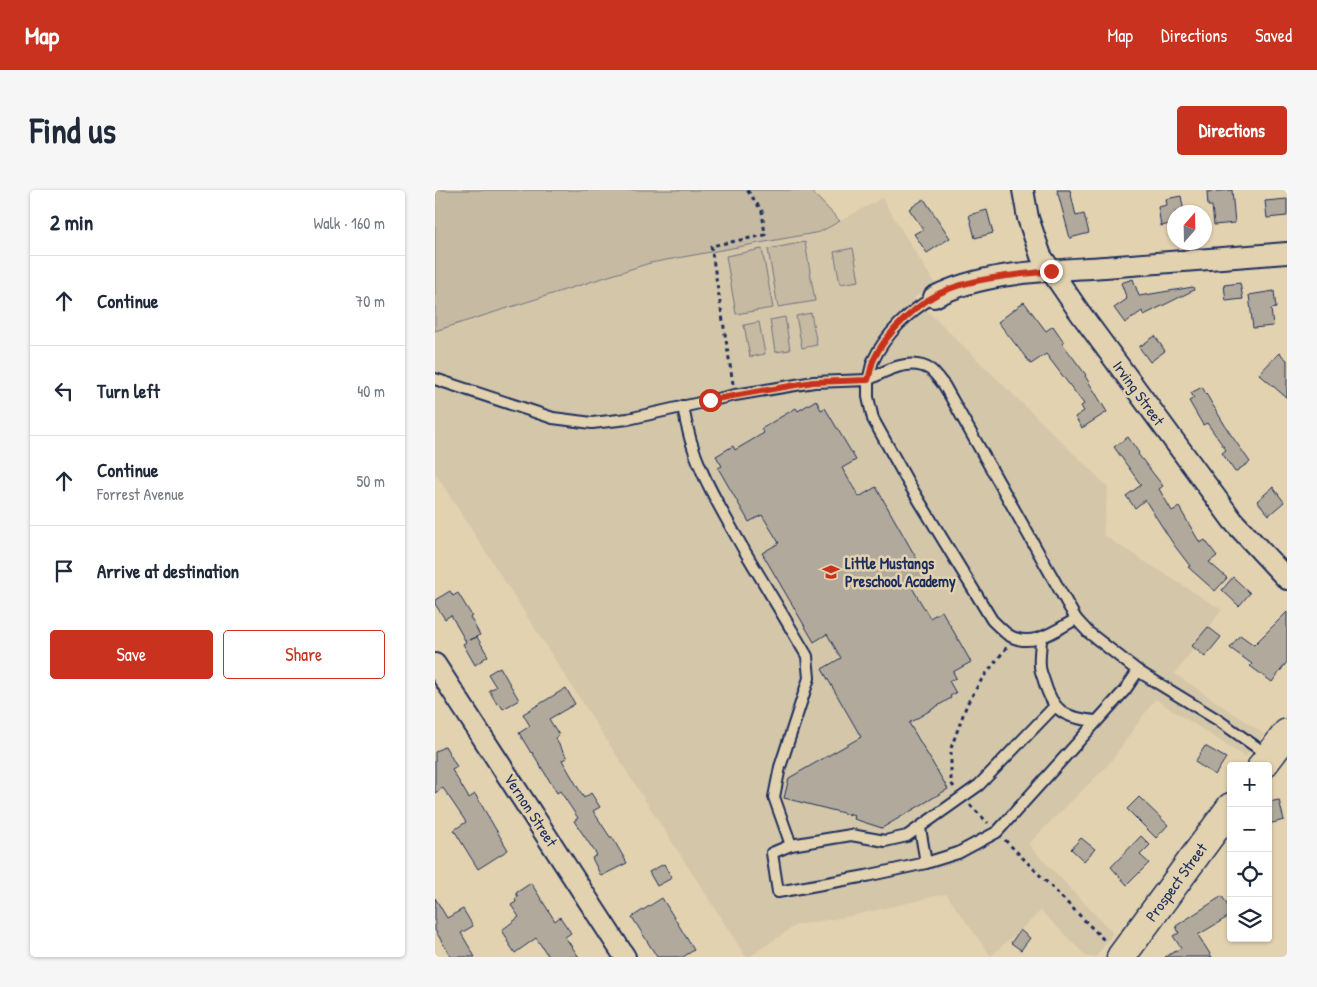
<!DOCTYPE html>
<html lang="en">
<head>
<meta charset="utf-8">
<style>
	body { margin:0; font-family:"Patrick Hand",sans-serif; background:#f6f6f7; color:#1f2937 }
	.controls { position:absolute; right:15px; bottom:15px; display:grid; overflow:hidden; border-radius:5px; box-shadow:0 1px 4px #0004 }
	.controls button { width:45px; height:45px; display:grid; place-items:center; padding:0; border:0; border-bottom:1px solid #e0e1e3; background:#fff; color:#1f2937; font:25px sans-serif }
	.compass { position:absolute; left:732px; top:15px; width:45px; height:45px; border-radius:50%; background:#fff; box-shadow:0 1px 4px #0004; rotate:20deg }
	.stop { position:absolute; width:15px; height:15px; margin:-11px; border:4px solid #c8321e; border-radius:50%; background:#fff }
	.stop.end { background:#c8321e; border-color:#fff; box-shadow:0 1px 5px #0008 }
	.list { margin:0; padding:0; list-style:none }
	h2 { display:flex; justify-content:space-between; align-items:center; height:65px; margin:0; padding:0 20px; font-size:21px }
	h2 small { font-size:16px; font-weight:400; color:#747a83 }
	.list li { display:grid; grid-template-columns:32px 1fr auto; gap:15px; align-items:center; box-sizing:border-box; height:90px; padding:0 20px; border-top:1px solid #e0e1e3 }
	.list b { display:block; font-size:19px; white-space:nowrap }
	.list p { margin:0; font-size:16px; white-space:nowrap; color:#747a83 }
	.list em { font-size:16px; font-style:normal; color:#747a83 }
	.actions { display:flex; gap:10px; padding:15px 20px }
	.actions a { flex:1; padding:11px 0; border:1px solid #c8321e; border-radius:5px; text-align:center; font-size:18px; color:#c8321e }
	.actions .main { background:#c8321e; color:#fff }
	.icon { flex:none; width:28px; height:28px; fill:none; stroke:currentColor; stroke-width:2; stroke-linecap:round; stroke-linejoin:round }
	.map { position:relative; flex:none; width:852px; height:767px; overflow:hidden; border-radius:5px }
	header { display:flex; align-items:center; gap:30px; box-sizing:border-box; height:70px; padding:0 25px; background:#c8321e; color:#fff }
	header strong { font-size:24px }
	nav { display:flex; gap:28px; margin-inline-start:auto; font-size:18px }
	.intro { display:flex; align-items:center; justify-content:space-between; box-sizing:border-box; height:120px; padding:0 30px }
	h1 { margin:0; font-size:35px }
	.button { padding:12px 22px; border-radius:5px; background:#c8321e; color:#fff; font-size:18px; font-weight:700 }
	main { display:flex; gap:30px; padding:0 30px }
	aside { flex:1; background:#fff; border-radius:5px; box-shadow:0 1px 4px #0004 }
	.map>svg:first-child { display:block }
	.built { fill:#d4c6a9 }
	.green { fill:#c6baa3; stroke:#707480 }
	.building { fill:#b1a99b; stroke:#1b2f5e }
	.lines { fill:none; stroke-linecap:round; stroke-linejoin:round }
	.lane-casing { stroke:#1b2f5e; stroke-width:14 }
	.street-casing { stroke:#1b2f5e; stroke-width:24 }
	.secondary-casing { stroke:#1b2f5e; stroke-width:31 }
	.path { stroke:#1b2f5e; stroke-width:3; stroke-dasharray:4 4; stroke-linecap:butt }
	.lane { stroke:#e3d2af; stroke-width:10 }
	.street { stroke:#e3d2af; stroke-width:20 }
	.secondary { stroke:#e3d2af; stroke-width:28 }
	.route { stroke:#c8321e; stroke-width:6 }
	.labels { text-anchor:middle; stroke-width:5; stroke-linejoin:round; paint-order:stroke }
	.street-label { font-size:16px; fill:#1b2f5e; stroke:#e3d2af }
	.poi-label { font-size:16px; font-weight:bold; fill:#1b2f5e; stroke:#e3d2af; text-anchor:start }
</style>
</head>
<body>
<header>
<strong>Map</strong>
<nav><a>Map</a><a>Directions</a><a>Saved</a></nav>
</header>
<div class="intro"><h1>Find us</h1><a class="button">Directions</a></div>
<main>
<aside>
<h2>2 min<small>Walk · 160 m</small></h2>
<ul class="list">
<li><svg class="icon" aria-label="ahead" viewBox="0 0 24 24"><path d="M12 20V5M6 11l6-6 6 6"/></svg><div><b>Continue</b></div><em>70 m</em></li>
<li><svg class="icon" aria-label="left" viewBox="0 0 24 24"><path d="M17 20v-9H6M10 6l-5 5 5 5"/></svg><div><b>Turn left</b></div><em>40 m</em></li>
<li><svg class="icon" aria-label="ahead" viewBox="0 0 24 24"><path d="M12 20V5M6 11l6-6 6 6"/></svg><div><b>Continue</b><p>Forrest Avenue</p></div><em>50 m</em></li>
<li><svg class="icon" aria-label="arrive" viewBox="0 0 24 24"><path d="M6 21V4h12l-3 4 3 4H6"/></svg><div><b>Arrive at destination</b></div></li>
</ul>
<div class="actions"><a class="main">Save</a><a>Share</a></div>
</aside>
<div class="map">
<svg width="852" height="767" viewBox="0 0 852 767">
	<rect width="100%" height="100%" fill="#e3d2af"/>
	<filter id="ink" filterUnits="userSpaceOnUse"><feTurbulence type="fractalNoise" baseFrequency=".02" numOctaves="2"/><feDisplacementMap in="SourceGraphic" scale="10" xChannelSelector="R" yChannelSelector="G"/><feConvolveMatrix kernelMatrix="1 2 1 2 8 2 1 2 1" color-interpolation-filters="sRGB"/></filter>
	<g filter="url(#ink)">
		<path class="built" d="M 447,8 L 500,94 L 479,108 L 673,297 L 668,345 L 787,420 L 740,484 L 829,544 L 810,567 L 720,509 L 674,574 L 593,654 L 678,743 L 661,767 L 652,767 L 606,721 L 556,766 L 511,704 L 416,726 L 361,735 L 314,767 L 311,767 L 0,283 L 0,141 L 215,73 L 385,42 Z"/>
		<g class="green">
			<path d="M 0,0 L 375,0 L 405,31 L 385,42 L 215,73 L 0,141 Z"/>
			<path d="M 370,52 L 380,111 L 343,117 L 333,59 Z"/>
			<path d="M 418,58 L 424,91 L 405,94 L 399,62 Z"/>
			<path d="M 327,59 L 338,118 L 301,124 L 291,66 Z"/>
			<path d="M 376,123 L 382,155 L 367,158 L 361,126 Z"/>
			<path d="M 350,127 L 355,160 L 340,162 L 335,130 Z"/>
			<path d="M 324,132 L 330,164 L 315,167 L 309,135 Z"/>
		</g>
		<g class="building">
			<path d="M 622,0 L 635,0 L 641,26 L 649,24 L 654,43 L 635,48 Z"/>
			<path d="M 797,0 L 800,33 L 779,35 L 777,16 L 773,16 L 772,2 Z"/>
			<path d="M 746,6 L 749,22 L 740,22 L 740,33 L 726,36 L 723,17 L 732,15 L 731,9 Z"/>
			<path d="M 489,9 L 515,48 L 492,63 L 479,44 L 488,39 L 474,19 Z"/>
			<path d="M 852,9 L 852,26 L 832,28 L 830,11 Z"/>
			<path d="M 552,20 L 558,43 L 540,48 L 534,25 Z"/>
			<path d="M 698,89 L 704,106 L 758,97 L 759,100 L 709,125 L 707,121 L 690,133 L 679,118 L 692,109 L 686,93 Z"/>
			<path d="M 805,93 L 808,109 L 791,111 L 789,95 Z"/>
			<path d="M 839,101 L 841,118 L 836,119 L 838,136 L 818,138 L 814,105 Z"/>
			<path d="M 589,112 L 611,141 L 618,136 L 629,152 L 627,153 L 651,185 L 650,186 L 672,222 L 647,238 L 640,227 L 649,221 L 646,216 L 649,214 L 611,164 L 596,174 L 563,132 Z"/>
			<path d="M 720,146 L 730,161 L 715,172 L 704,157 Z"/>
			<path d="M 844,163 L 852,170 L 852,208 L 824,184 Z"/>
			<path d="M 767,197 L 794,242 L 815,272 L 800,282 L 787,263 L 791,260 L 772,233 L 768,235 L 754,211 L 759,208 L 756,203 Z"/>
			<path d="M 381,210 L 386,220 L 390,218 L 421,270 L 407,278 L 424,307 L 441,297 L 492,387 L 476,396 L 495,428 L 507,421 L 536,472 L 518,482 L 521,488 L 514,491 L 521,503 L 515,506 L 516,508 L 474,533 L 513,599 L 447,638 L 419,629 L 420,626 L 349,608 L 354,588 L 426,547 L 387,479 L 406,468 L 392,444 L 379,452 L 327,363 L 344,353 L 327,325 L 314,332 L 283,278 L 287,276 L 281,266 L 298,256 L 300,260 L 329,243 L 326,239 L 344,228 L 361,218 L 363,221 Z"/>
			<path d="M 693,247 L 704,263 L 703,264 L 728,296 L 724,299 L 737,321 L 744,317 L 765,353 L 770,350 L 782,366 L 774,372 L 792,388 L 780,401 L 753,377 L 755,376 L 739,355 L 710,310 L 700,318 L 691,306 L 706,295 L 679,257 Z"/>
			<path d="M 838,297 L 849,312 L 834,325 L 822,311 Z"/>
			<path d="M 798,387 L 815,403 L 804,416 L 787,400 Z"/>
			<path d="M 15,401 L 18,406 L 23,403 L 37,426 L 35,427 L 45,445 L 35,450 L 42,447 L 53,466 L 40,475 L 28,454 L 31,452 L 16,425 L 10,429 L 0,414 L 0,410 Z"/>
			<path d="M 852,422 L 852,472 L 837,492 L 815,476 L 817,474 L 795,458 L 805,445 L 819,455 Z"/>
			<path d="M 773,437 L 786,447 L 770,467 L 757,456 Z"/>
			<path d="M 65,477 L 84,510 L 68,519 L 64,513 L 62,514 L 54,500 L 61,497 L 53,484 Z"/>
			<path d="M 131,498 L 140,514 L 114,529 L 124,545 L 120,548 L 132,568 L 127,570 L 149,608 L 156,603 L 165,617 L 158,621 L 175,647 L 177,647 L 192,673 L 166,686 L 157,668 L 162,665 L 139,631 L 143,628 L 125,601 L 122,603 L 97,562 L 96,563 L 84,543 L 95,536 L 88,524 Z"/>
			<path d="M 10,556 L 22,577 L 17,580 L 34,608 L 40,604 L 73,660 L 43,679 L 19,640 L 31,632 L 8,598 L 0,603 L 0,562 Z"/>
			<path d="M 770,556 L 791,568 L 780,585 L 760,572 Z"/>
			<path d="M 704,607 L 733,635 L 721,648 L 692,619 Z"/>
			<path d="M 844,610 L 849,630 L 833,634 L 833,612 Z"/>
			<path d="M 706,646 L 715,655 L 705,665 L 714,673 L 692,695 L 676,677 Z"/>
			<path d="M 646,648 L 660,659 L 649,671 L 636,659 Z"/>
			<path d="M 229,674 L 237,688 L 222,696 L 214,682 Z"/>
			<path d="M 96,693 L 120,731 L 125,727 L 136,743 L 130,747 L 144,767 L 114,767 L 101,748 L 80,763 L 72,751 L 73,750 L 67,740 L 84,727 L 76,715 L 81,712 L 80,709 L 83,707 L 81,703 Z"/>
			<path d="M 787,706 L 796,721 L 796,725 L 763,745 L 777,767 L 730,767 L 746,758 L 738,746 L 744,743 L 741,736 Z"/>
			<path d="M 0,708 L 12,728 L 28,719 L 38,736 L 26,743 L 40,767 L 16,767 L 0,740 Z"/>
			<path d="M 227,708 L 259,760 L 248,767 L 222,767 L 197,727 Z"/>
			<path d="M 585,740 L 595,748 L 586,760 L 576,753 Z"/>
		</g>
		<g class="lines">
			<g class="lane-casing">
				<g id="lane">
					<path d="M 0,189 L 118,228 L 157,233 L 193,229 L 300,205 L 379,192 L 433,190 L 433,207 L 438,229 L 474,294 L 557,430 C 562,435 567,440 572,444 C 595,460 620,441 641,429 L 653,442 L 703,481"/>
					<path d="M 433,190 C 451,180 476,167 496,180 C 501,184 505,191 509,195 L 641,429"/>
					<path d="M 433,190 C 435,184 436,177 438,171 C 450,145 474,121 499,107"/>
					<path d="M 248,216 C 257,274 281,310 309,360 C 330,395 351,430 372,466 L 374,488 L 345,577 L 339,607 L 356,655"/>
					<path d="M 606,448 C 606,457 604,467 605,476 C 605,481 608,487 609,491 C 618,522 630,528 661,531"/>
					<path d="M 620,516 L 544,595 L 472,646 L 450,651 L 416,645 L 356,655 L 337,663 L 343,702 L 431,686 L 491,673 L 523,663 L 562,642 L 690,500 L 703,481 L 783,530 L 834,566"/>
					<path d="M 485,638 L 491,673"/>
				</g>
			</g>
			<g class="street-casing">
				<g id="street">
					<path d="M 588,0 L 593,28 L 606,66 L 643,120 L 798,331 L 852,389"/>
					<path d="M 499,107 C 549,81 615,81 670,77 C 731,72 791,68 852,63"/>
					<path d="M 0,474 L 190,767"/>
				</g>
			</g>
			<g class="secondary-casing">
				<g id="secondary">
					<path d="M 827,576 L 852,543"/>
					<path d="M 686,767 L 796,617"/>
				</g>
			</g>
			<g class="path">
				<path d="M 298,194 L 276,56 L 330,45 L 327,21 L 312,0"/>
				<path d="M 519,597 L 516,593 L 516,558 L 532,514 L 547,489 L 572,457"/>
				<path d="M 535,615 L 553,633"/>
				<path d="M 570,650 L 671,752"/>
			</g>
			<use href="#lane" class="lane"/>
			<use href="#street" class="street"/>
			<use href="#secondary" class="secondary"/>
		</g>
	</g>
	<g class="lines" filter="url(#ink)">
		<path class="route" d="M 275,210 L 378,192 L 433,190 C 435,184 436,177 438,171 C 451,142 485,110 514,99 C 546,87 582,85 616,81"/>
	</g>
	<defs>
		<g id="school-bare" transform="scale(1.35)"><path d="M0-5L7-2L0 1L-7-2ZM-4 1L0 2.5L4 1V4Q0 6-4 4Z" fill="#c8321e" stroke="#e3d2af" stroke-width="2.5" paint-order="stroke"/></g>
	</defs>
	<g fill-rule="evenodd">
		<use href="#school-bare" x="396" y="382"/>
	</g>
	<g class="labels">
		<g class="street-label">
			<text transform="translate(704 203) rotate(54)" y="6">Irving Street</text>
			<text transform="translate(96 620) rotate(57)" y="6">Vernon Street</text>
			<text transform="translate(741 692) rotate(-54)" y="6">Prospect Street</text>
		</g>
		<g class="poi-label">
			<text x="410" y="379">Little Mustangs<tspan x="410" dy="18">Preschool Academy</tspan></text>
		</g>
	</g>
</svg>
<div class="controls">
<button>+</button>
<button>−</button>
<button><svg class="icon" aria-label="locate" viewBox="0 0 24 24"><circle cx="12" cy="12" r="6"/><path d="M12 2v4M12 18v4M2 12h4M18 12h4"/></svg></button>
<button><svg class="icon" aria-label="layers" viewBox="0 0 24 24"><path d="M12 4l9 5-9 5-9-5zM3 14l9 5 9-5"/></svg></button>
</div>
<svg class="compass" viewBox="-18 -18 36 36"><path d="M0-13l5 13h-10z" fill="#e53935"/><path d="M0 13l5-13h-10z" fill="#747a83"/></svg>
<div class="stop" style="left:275px;top:210px"></div>
<div class="stop end" style="left:616px;top:81px"></div>
</div>
</main>
</body>
</html>
